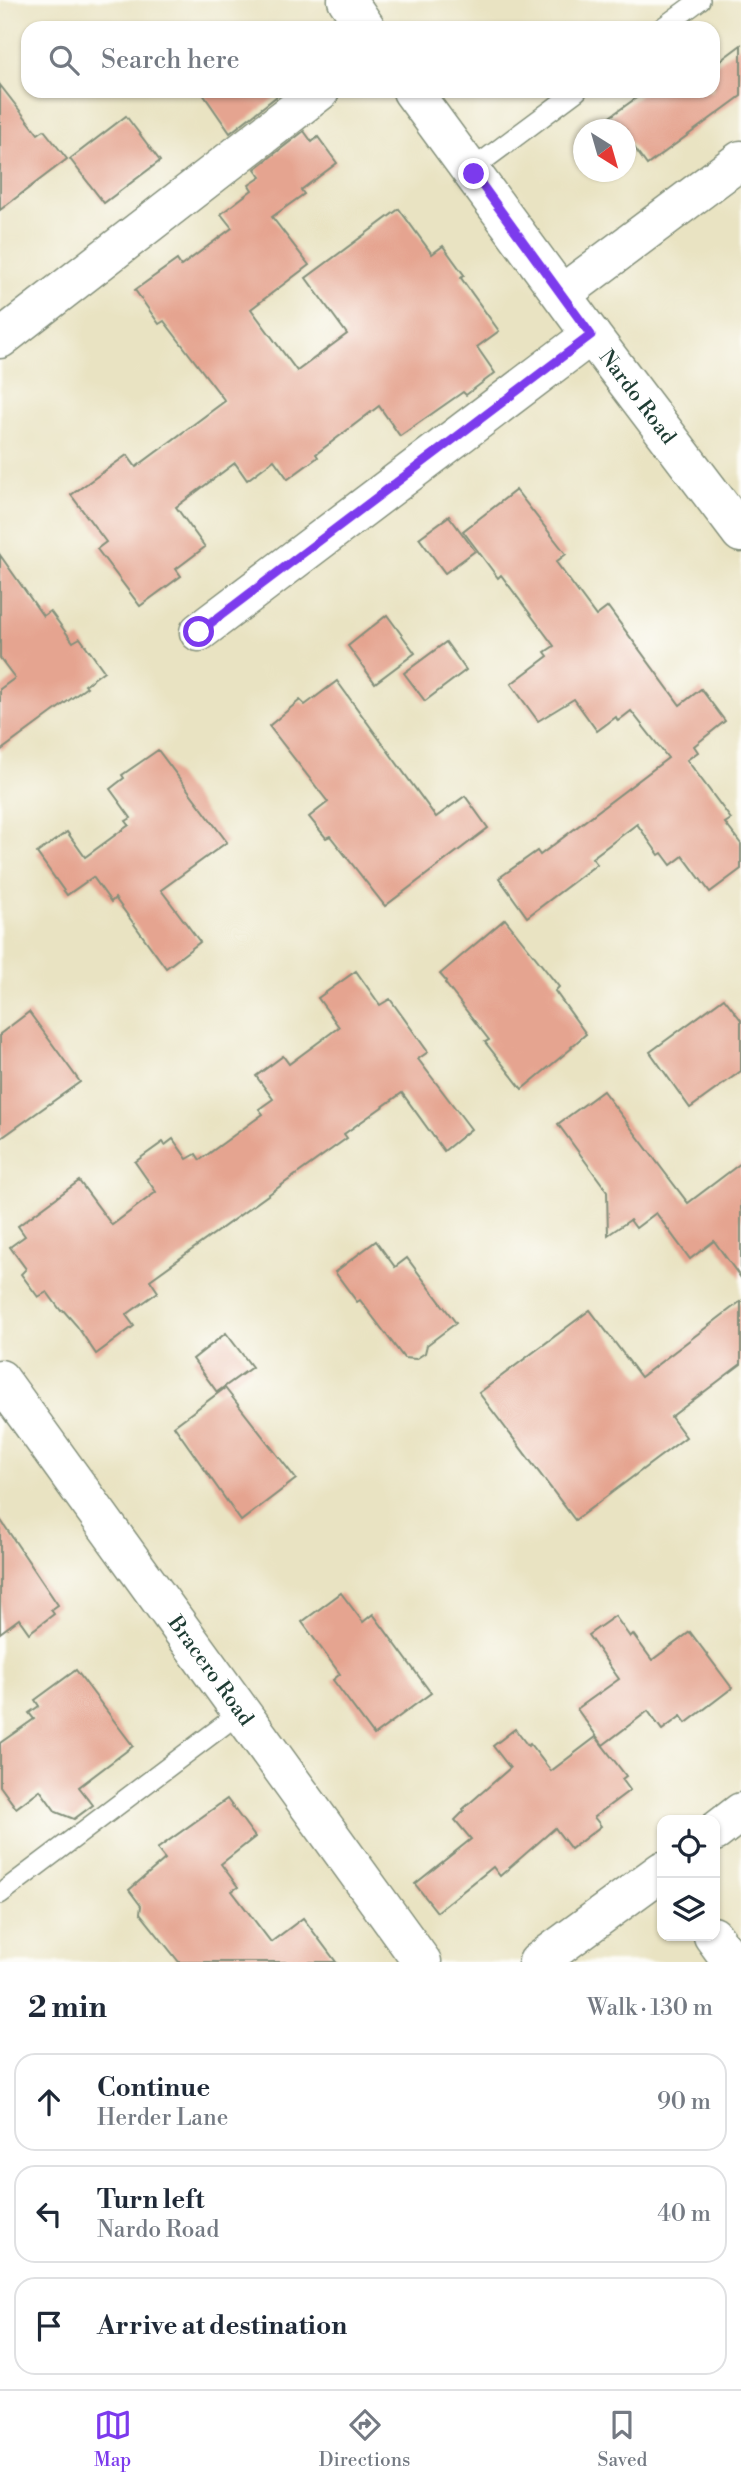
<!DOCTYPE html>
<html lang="en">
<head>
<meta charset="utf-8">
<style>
	body { margin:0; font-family:"Libre Bodoni",serif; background:#f2f2f3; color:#1f2937 }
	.controls { position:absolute; right:21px; bottom:21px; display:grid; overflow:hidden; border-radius:14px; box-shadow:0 2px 5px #0004 }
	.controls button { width:63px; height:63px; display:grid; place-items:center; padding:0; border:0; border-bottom:2px solid #e0e1e3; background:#fff; color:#1f2937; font:35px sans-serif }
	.compass { position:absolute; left:573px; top:119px; width:63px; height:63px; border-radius:50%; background:#fff; box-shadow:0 2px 5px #0004; rotate:143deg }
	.stop { position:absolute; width:21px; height:21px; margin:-16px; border:5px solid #7c3aed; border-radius:50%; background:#fff }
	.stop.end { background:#7c3aed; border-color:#fff; box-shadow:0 2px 7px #0008 }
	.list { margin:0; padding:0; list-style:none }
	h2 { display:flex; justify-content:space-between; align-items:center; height:91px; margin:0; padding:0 28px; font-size:30px }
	h2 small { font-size:23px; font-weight:400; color:#747a83 }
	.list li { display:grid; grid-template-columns:46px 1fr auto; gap:21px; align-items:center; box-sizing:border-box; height:98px; margin:0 14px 14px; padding:0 14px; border:2px solid #e0e1e3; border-radius:21px }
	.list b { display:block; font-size:26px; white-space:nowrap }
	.list p { margin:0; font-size:23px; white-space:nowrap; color:#747a83 }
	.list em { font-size:23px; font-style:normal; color:#747a83 }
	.icon { flex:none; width:38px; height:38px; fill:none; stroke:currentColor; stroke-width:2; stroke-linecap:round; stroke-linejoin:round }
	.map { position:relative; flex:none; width:741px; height:1962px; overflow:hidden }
	.search { position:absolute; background:#fff; box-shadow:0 2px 5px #0004; left:21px; right:21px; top:21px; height:77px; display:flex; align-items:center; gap:18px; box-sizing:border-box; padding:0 24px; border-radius:21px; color:#747a83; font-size:26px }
	.sheet { height:427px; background:#fff }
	nav { display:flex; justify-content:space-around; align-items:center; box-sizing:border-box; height:98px; border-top:2px solid #e0e1e3; background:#fff; font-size:19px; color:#747a83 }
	nav a { display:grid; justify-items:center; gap:4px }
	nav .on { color:#7c3aed }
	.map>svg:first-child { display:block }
	.building { fill:#e5a490 }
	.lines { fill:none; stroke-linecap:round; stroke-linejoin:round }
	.service-casing { stroke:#84907b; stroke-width:22 }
	.minor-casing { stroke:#84907b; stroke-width:41 }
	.tertiary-casing { stroke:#84907b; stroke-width:41 }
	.service { stroke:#fff; stroke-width:19 }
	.minor { stroke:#fff; stroke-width:38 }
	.tertiary { stroke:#fff; stroke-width:38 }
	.route { stroke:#7c3aed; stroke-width:9 }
	.labels { text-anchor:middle; stroke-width:5; stroke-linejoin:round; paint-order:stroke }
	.street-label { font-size:21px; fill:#1f3d34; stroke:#fdfcf7 }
</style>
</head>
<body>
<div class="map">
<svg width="741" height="1962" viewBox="0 0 741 1962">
	<rect width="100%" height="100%" fill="#fdfcf7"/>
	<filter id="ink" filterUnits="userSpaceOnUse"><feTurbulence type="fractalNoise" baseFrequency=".0143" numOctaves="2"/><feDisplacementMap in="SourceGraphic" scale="14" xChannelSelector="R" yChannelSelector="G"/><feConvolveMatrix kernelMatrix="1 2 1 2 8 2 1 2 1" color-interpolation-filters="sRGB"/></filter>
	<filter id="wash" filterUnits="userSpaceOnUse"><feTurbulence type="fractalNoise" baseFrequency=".00686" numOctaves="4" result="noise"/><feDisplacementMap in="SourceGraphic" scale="28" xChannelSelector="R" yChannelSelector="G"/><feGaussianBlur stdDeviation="1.57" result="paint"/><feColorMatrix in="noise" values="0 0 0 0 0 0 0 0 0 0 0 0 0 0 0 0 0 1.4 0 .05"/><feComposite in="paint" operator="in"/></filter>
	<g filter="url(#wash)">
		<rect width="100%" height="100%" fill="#e9e3c2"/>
		<g id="blocks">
			<g class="building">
				<path d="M 741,45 L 741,96 L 647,165 L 626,136 L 626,130 L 621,130 L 611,116 L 646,91 L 713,91 L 713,66 Z"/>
				<path d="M 0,85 L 38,134 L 44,130 L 67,159 L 0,210 Z"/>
				<path d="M 201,91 L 273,91 L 277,96 L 230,133 Z"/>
				<path d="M 126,116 L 160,161 L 104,203 L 70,159 Z"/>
				<path d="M 304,131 L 312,142 L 318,137 L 337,163 L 301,190 L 304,194 L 272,217 L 309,265 L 251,309 L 297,371 L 347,334 L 306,278 L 399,209 L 432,254 L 443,246 L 464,275 L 461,278 L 499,331 L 477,347 L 495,373 L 466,395 L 463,392 L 400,436 L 379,406 L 316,454 L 318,457 L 288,479 L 274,460 L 247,480 L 235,463 L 176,507 L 205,547 L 176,569 L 181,576 L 140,606 L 97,549 L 106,542 L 71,495 L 127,455 L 136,467 L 225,401 L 164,321 L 159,324 L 135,290 L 177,260 L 181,266 L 232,228 L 221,214 L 252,190 L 249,185 L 261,177 L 255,169 Z"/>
				<path d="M 516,490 L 566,554 L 556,562 L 596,616 L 608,607 L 680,705 L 701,689 L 725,721 L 694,746 L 698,752 L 687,760 L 731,819 L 725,823 L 741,844 L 741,869 L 710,892 L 683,856 L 671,865 L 662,853 L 659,855 L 637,824 L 592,858 L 597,864 L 527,917 L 499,878 L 537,851 L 540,855 L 668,758 L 631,711 L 618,721 L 616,717 L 597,731 L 574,699 L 538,721 L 511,684 L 548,656 L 545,652 L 554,646 L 501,575 L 498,578 L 463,531 Z"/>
				<path d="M 449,516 L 475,551 L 445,573 L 419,538 Z"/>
				<path d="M 0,555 L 43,616 L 50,611 L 73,642 L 80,638 L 104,671 L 85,685 L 87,687 L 0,751 L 0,689 L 15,678 L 0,658 Z"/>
				<path d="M 387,615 L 415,653 L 375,683 L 348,646 Z"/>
				<path d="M 446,642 L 466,670 L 425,701 L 404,673 Z"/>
				<path d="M 337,681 L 436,817 L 465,796 L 488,828 L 385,906 L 330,836 L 326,838 L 309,817 L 328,802 L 269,726 L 300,700 L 305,705 Z"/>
				<path d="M 158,750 L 227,842 L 161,890 L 200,942 L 166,968 L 115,898 L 111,902 L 93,877 L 67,895 L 37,853 L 67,832 L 85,857 L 129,825 L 126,821 L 131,818 L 110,789 L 124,778 L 122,775 Z"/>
				<path d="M 505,919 L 559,987 L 555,991 L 586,1034 L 571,1047 L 572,1048 L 522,1089 L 485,1042 L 489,1040 L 445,983 L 446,981 L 440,974 Z"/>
				<path d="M 356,971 L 380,1005 L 390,999 L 428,1052 L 418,1059 L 471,1129 L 444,1151 L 402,1093 L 344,1134 L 347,1138 L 150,1280 L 158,1292 L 126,1315 L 134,1326 L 96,1354 L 77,1326 L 63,1310 L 61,1311 L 47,1292 L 38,1297 L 21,1274 L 26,1269 L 10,1247 L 25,1236 L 18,1226 L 79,1181 L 112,1225 L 156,1192 L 135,1162 L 163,1142 L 165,1145 L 173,1139 L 187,1159 L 196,1154 L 200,1160 L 263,1114 L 259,1109 L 273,1099 L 256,1076 L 283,1056 L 289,1064 L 339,1027 L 318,998 Z"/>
				<path d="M 724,998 L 741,1020 L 741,1071 L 690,1108 L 650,1052 Z"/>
				<path d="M 29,1012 L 80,1082 L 0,1139 L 0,1034 Z"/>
				<path d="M 603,1091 L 688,1203 L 741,1163 L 741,1278 L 714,1241 L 690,1259 L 656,1213 L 636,1228 L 630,1220 L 608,1235 L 607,1191 L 558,1124 Z"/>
				<path d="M 376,1241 L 395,1267 L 407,1258 L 456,1323 L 427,1345 L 425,1353 L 416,1359 L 404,1358 L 360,1300 L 357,1302 L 335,1272 Z"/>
				<path d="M 741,1301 L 741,1364 L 671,1417 L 686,1437 L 575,1520 L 479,1393 L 590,1310 L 641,1377 Z"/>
				<path d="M 226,1333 L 252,1367 L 217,1392 L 193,1359 Z"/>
				<path d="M 225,1388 L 296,1479 L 241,1521 L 174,1426 Z"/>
				<path d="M 0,1519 L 58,1605 L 51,1610 L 54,1614 L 29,1633 L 19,1619 L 0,1633 Z"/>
				<path d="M 341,1593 L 363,1622 L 373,1614 L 431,1693 L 374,1735 L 333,1680 L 340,1674 L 302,1622 Z"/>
				<path d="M 615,1616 L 630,1637 L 633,1634 L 652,1660 L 690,1632 L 732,1688 L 686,1723 L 681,1716 L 662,1730 L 648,1711 L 603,1745 L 577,1709 L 619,1679 L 588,1635 Z"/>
				<path d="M 76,1670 L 133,1746 L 79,1787 L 93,1805 L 74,1819 L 56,1812 L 40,1790 L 16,1808 L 0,1786 L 0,1743 L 34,1719 L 29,1713 L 39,1706 L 35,1700 Z"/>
				<path d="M 515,1729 L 528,1746 L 530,1744 L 551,1771 L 596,1737 L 626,1776 L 622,1779 L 630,1790 L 594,1817 L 601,1826 L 571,1849 L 555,1828 L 500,1876 L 493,1867 L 437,1912 L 415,1884 L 471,1839 L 455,1820 L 464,1811 L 463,1809 L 510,1768 L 493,1746 Z"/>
				<path d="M 227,1799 L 255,1837 L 221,1864 L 238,1887 L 232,1891 L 271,1942 L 303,1918 L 336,1962 L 179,1962 L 140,1913 L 141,1906 L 129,1890 L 165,1859 L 157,1849 Z"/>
			</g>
		</g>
	</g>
	<g filter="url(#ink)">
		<use href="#blocks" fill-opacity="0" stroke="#84907b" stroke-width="2"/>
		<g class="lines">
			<g class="service-casing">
				<g id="service">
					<path d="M 662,28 L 700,0"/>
					<path d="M 471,170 L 577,91"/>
					<path d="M 0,1894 L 241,1712"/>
				</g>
			</g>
			<g class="minor-casing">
				<g id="minor">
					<path d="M 562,294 L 741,160"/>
					<path d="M 0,339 L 320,91"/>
					<path d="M 199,632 L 591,335"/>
					<path id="s1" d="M 0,1379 L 422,1962"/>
					<path d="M 715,1832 L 741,1812"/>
					<path d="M 713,1936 L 732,1962"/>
					<path d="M 538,1962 L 662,1871"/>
				</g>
			</g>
			<g class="tertiary-casing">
				<g id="tertiary">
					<path d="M 347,0 L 366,28"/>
					<path id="s2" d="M 412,91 L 591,335 L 741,533"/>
				</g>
			</g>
			<use href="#service" class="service"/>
			<use href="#minor" class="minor"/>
			<use href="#tertiary" class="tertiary"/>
		</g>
	</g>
	<g class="lines" filter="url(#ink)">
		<path class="route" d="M 199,632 L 591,335 L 474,174"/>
	</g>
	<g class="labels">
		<g class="street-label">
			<text dy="7" stroke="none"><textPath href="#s2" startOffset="380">Nardo Road</textPath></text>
			<text dy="7" stroke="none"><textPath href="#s1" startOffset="360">Bracero Road</textPath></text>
		</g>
	</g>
</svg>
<div class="controls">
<button><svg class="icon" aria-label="locate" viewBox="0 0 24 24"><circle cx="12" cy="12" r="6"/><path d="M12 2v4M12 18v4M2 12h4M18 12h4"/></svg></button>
<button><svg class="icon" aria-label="layers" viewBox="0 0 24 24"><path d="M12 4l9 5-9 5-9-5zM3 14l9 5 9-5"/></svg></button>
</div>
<svg class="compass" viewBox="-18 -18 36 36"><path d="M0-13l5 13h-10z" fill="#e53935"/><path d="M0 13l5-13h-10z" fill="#747a83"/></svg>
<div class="stop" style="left:199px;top:632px"></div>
<div class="stop end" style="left:474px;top:174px"></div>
<div class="search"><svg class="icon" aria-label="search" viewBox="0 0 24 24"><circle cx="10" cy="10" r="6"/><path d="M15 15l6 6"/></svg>Search here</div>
</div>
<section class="sheet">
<h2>2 min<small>Walk · 130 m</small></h2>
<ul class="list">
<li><svg class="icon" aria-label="ahead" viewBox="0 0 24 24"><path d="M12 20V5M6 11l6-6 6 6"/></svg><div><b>Continue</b><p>Herder Lane</p></div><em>90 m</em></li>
<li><svg class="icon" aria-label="left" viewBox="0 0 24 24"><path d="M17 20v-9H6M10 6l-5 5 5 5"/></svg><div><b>Turn left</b><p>Nardo Road</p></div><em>40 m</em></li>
<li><svg class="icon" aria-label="arrive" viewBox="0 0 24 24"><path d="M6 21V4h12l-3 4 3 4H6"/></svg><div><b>Arrive at destination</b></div></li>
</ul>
</section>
<nav>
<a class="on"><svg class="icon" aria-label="map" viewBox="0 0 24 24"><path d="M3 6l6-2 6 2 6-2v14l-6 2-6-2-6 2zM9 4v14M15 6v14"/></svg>Map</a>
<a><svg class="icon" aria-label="directions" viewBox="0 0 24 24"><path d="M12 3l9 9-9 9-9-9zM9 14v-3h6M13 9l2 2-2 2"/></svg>Directions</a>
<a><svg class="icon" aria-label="saved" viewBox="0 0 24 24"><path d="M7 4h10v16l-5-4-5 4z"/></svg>Saved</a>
</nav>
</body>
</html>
